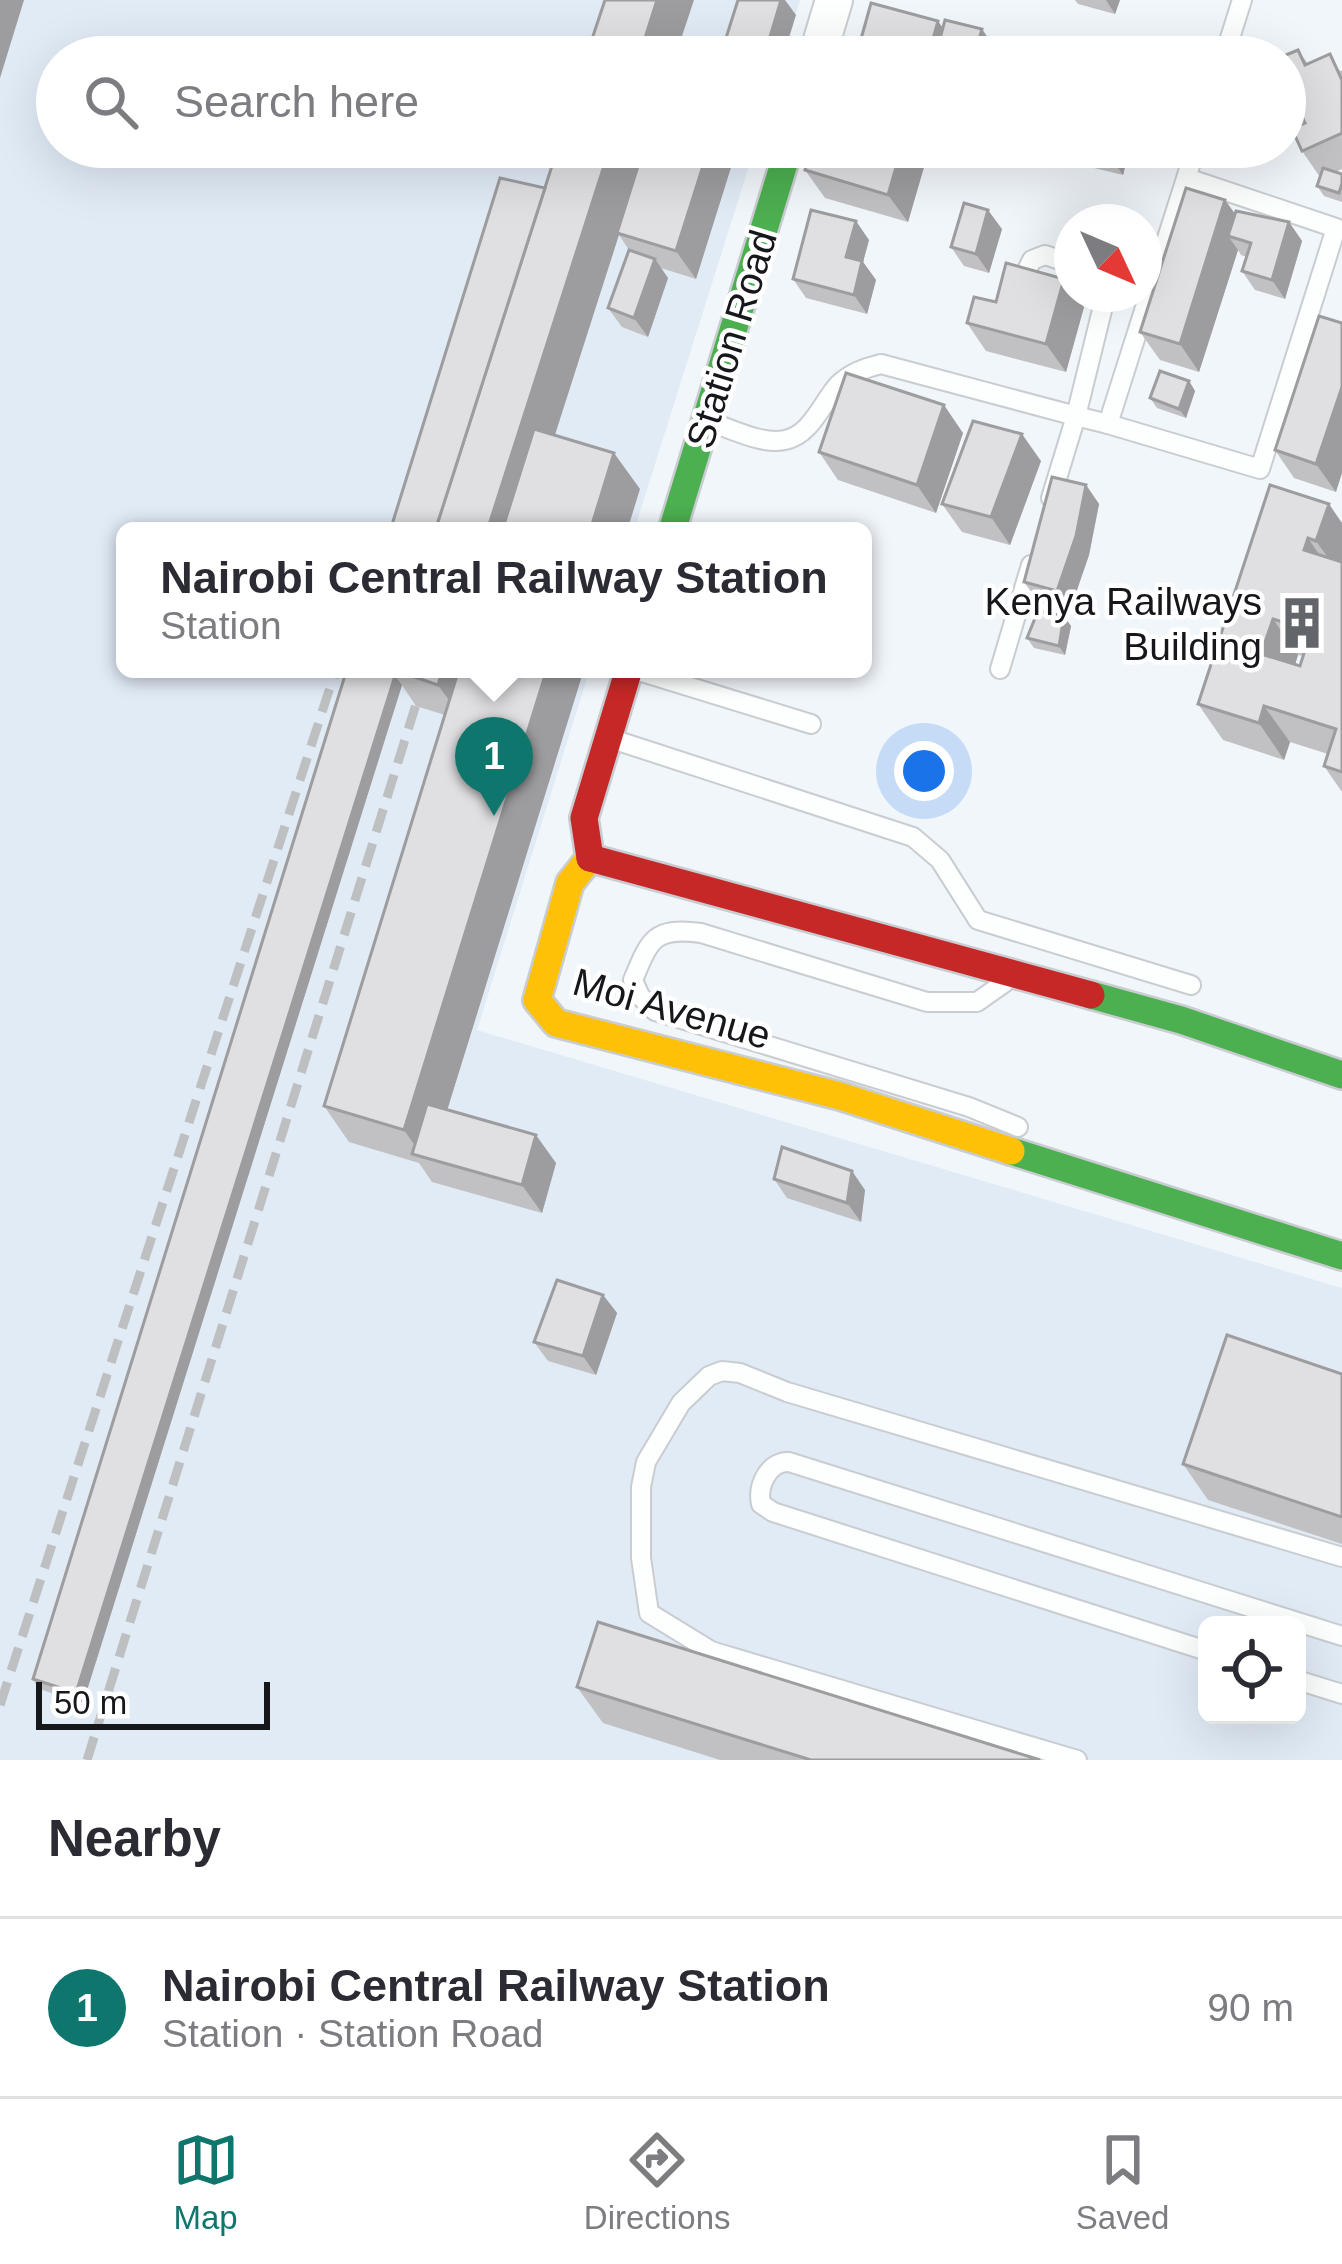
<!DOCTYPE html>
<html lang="en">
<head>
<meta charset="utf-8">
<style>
	body { margin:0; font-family:Helvetica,sans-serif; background:#f7f7f7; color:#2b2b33 }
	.controls { position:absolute; right:36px; bottom:36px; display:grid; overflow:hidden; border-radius:18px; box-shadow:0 12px 48px #0002 }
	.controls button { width:108px; height:108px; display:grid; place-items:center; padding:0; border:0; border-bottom:3px solid #e1e1e2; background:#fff; color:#2b2b33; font:60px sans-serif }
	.compass { position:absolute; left:1054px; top:204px; width:108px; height:108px; border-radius:50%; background:#fff; box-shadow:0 12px 48px #0002; rotate:134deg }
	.scale { position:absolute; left:36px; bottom:30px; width:234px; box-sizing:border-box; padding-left:12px; border:6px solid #15171a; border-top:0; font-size:33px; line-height:42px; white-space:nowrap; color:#15171a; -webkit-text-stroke:9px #fff; paint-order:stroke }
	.you { position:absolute; left:924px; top:771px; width:42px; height:42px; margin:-30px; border:9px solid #fff; border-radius:50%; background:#1a73e8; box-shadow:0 0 0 18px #1a73e833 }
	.badge { display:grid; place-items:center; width:78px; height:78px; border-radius:50%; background:#0f766e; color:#fff; font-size:39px; font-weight:700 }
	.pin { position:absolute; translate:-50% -99px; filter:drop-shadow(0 3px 6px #0008) }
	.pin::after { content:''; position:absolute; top:63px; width:42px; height:36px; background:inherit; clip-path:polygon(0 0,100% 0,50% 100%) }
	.popup { position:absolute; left:116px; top:522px; width:756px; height:156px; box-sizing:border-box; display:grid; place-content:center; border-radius:18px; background:#fff; filter:drop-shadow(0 3px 9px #0005); font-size:39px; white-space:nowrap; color:#7c7c81 }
	.popup b { font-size:45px; color:#2b2b33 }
	.popup::after { content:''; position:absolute; left:50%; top:100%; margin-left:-24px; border:24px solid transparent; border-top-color:#fff }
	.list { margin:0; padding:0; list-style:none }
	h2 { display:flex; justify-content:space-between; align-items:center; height:156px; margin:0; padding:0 48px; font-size:51px }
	h2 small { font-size:39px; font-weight:400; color:#7c7c81 }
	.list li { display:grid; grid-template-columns:78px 1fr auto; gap:36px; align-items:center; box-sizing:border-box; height:180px; padding:0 48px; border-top:3px solid #e1e1e2 }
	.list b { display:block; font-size:45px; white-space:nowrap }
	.list p { margin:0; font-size:39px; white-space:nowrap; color:#7c7c81 }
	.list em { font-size:39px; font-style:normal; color:#7c7c81 }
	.icon { flex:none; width:66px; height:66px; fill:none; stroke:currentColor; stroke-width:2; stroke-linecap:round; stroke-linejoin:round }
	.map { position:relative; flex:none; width:1342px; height:1760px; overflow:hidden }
	.search { position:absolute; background:#fff; box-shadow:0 12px 48px #0002; left:36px; right:36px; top:36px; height:132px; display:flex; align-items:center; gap:30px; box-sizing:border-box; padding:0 42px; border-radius:66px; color:#7c7c81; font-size:45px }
	.sheet { height:336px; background:#fff }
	nav { display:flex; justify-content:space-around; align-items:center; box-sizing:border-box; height:168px; border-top:3px solid #e1e1e2; background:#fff; font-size:33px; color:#7c7c81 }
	nav a { display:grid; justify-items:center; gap:6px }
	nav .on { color:#0f766e }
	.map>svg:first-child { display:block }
	.built { fill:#e1ebf6; fill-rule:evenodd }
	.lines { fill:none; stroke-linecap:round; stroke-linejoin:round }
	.lane-casing { stroke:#c9cdd1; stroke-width:22 }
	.street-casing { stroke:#c9cdd1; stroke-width:40 }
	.fast-casing { stroke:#c9cdd1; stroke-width:32 }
	.slow-casing { stroke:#c9cdd1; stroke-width:32 }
	.jam-casing { stroke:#c9cdd1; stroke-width:32 }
	.lane { stroke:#fdfefe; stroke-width:18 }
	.street { stroke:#fdfefe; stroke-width:36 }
	.fast { stroke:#4caf50; stroke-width:27 }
	.slow { stroke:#ffc107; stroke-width:27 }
	.jam { stroke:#c62828; stroke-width:27 }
	.rail { stroke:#bebfc0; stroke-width:9; stroke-dasharray:24 12; stroke-linecap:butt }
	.wall { fill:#c1c0c2; fill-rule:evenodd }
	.shaded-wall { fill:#9d9c9e }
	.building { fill:#e0dfe1; stroke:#9d9c9e; stroke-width:3; fill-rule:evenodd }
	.labels { text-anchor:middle; stroke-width:9; stroke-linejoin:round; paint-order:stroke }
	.street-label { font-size:39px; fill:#15171a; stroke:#fff }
	.poi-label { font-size:39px; fill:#15171a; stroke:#fff; text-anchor:end }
</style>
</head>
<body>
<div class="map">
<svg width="1342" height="1760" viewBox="0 0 1342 1760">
	<rect width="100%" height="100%" fill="#f1f6fb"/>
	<path class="built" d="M 0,0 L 800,0 L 783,57 L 57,57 L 57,147 L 755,147 L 634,531 L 125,531 L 125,669 L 590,669 L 477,1030 L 1342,1288 L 1342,1760 L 0,1760 ZM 1207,1625 L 1297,1625 L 1297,1715 L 1207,1715 Z"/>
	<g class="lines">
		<g class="lane-casing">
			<g id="lane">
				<path d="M 1224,57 L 1242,0"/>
				<path d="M 1187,178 L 1336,228 L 1260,469 L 1108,424 L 1196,147"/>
				<path d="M 1018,288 L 1032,260 L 1045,255 L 1072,264"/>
				<path d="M 710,422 C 732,429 762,445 785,440 C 811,435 822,403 838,385 C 850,373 865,368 881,364 L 1076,416 L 1106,294"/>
				<path d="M 1051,498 L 1076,416 L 1108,424"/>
				<path d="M 632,669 L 811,724"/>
				<path d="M 1000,669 L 1031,565"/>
				<path d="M 615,740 L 913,837 L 940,860 L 978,920 L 1191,985"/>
				<path d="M 1004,983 L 977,1002 L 927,1002 L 701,933 C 654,927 650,939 633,980 L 640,996 L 655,1011 L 969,1107 L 1018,1127"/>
				<path d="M 1207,1651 L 773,1512 L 761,1504 C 757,1485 769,1461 789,1462 L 1342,1636"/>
				<path d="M 1297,1680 L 1342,1694"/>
				<path d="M 1077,1760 L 711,1651 L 649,1613 L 641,1558 L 641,1487 L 646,1462 L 681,1403 L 709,1376 L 722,1371 L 740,1373 L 787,1392 L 1342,1557"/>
			</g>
		</g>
		<g class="street-casing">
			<path id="street" d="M 817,57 L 834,0"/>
		</g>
		<g class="fast-casing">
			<g id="fast">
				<path d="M 672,531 L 789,147"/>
				<path d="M 1091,995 L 1181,1020 L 1342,1075"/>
				<path d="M 1011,1151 L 1342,1256"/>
			</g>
		</g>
		<g class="slow-casing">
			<path id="slow" d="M 590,858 L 570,883 L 537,1000 L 556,1023 L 840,1096 L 1011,1151"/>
		</g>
		<g class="jam-casing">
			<g id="jam">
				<path d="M 590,858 L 1091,995"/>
				<path d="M 590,858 L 584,818 L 629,669"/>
			</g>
		</g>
		<use href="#lane" class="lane"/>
		<use href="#street" class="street"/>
		<use href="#fast" class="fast"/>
		<use href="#slow" class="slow"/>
		<use href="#jam" class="jam"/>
		<g class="rail">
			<path d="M 0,1705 L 336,669"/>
			<path d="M 87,1760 L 427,669"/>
		</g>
	</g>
	<g class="wall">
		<path d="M 1075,0 L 1120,0 L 1115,14 L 1078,4 Z"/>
		<path d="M 1298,50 L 1308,64 L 1342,71 L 1342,169 L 1336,172 L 1342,174 L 1342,202 L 1324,196 L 1317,186 L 1320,177 L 1302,151 L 1305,123 Z"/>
		<path d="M 558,147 L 737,148 L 696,279 L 661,268 L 668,278 L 648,337 L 622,327 L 608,308 L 629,250 L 619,235 L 555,435 L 640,489 L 390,531 L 545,188 Z"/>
		<path d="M 902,147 L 910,147 L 924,167 L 908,222 L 825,198 L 805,170 Z"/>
		<path d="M 1073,147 L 1130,147 L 1123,175 L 1086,166 Z"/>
		<path d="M 1225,200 L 1235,214 L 1289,222 L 1302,241 L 1285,299 L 1255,290 L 1242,271 L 1247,257 L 1241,255 L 1238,250 L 1199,372 L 1160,360 L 1140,332 Z"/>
		<path d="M 1002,229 L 989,273 L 964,266 L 951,247 Z"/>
		<path d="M 869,240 L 863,262 L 876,280 L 867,314 L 806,298 L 793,279 Z"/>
		<path d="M 1075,294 L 1084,307 L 1066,372 L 986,351 L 967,323 L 996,302 Z"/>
		<path d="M 1342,323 L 1336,492 L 1294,478 L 1275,450 Z"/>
		<path d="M 1189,381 L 1195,391 L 1186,418 L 1157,408 L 1150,398 Z"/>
		<path d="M 963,433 L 936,513 L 838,480 L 819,452 Z"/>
		<path d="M 1041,461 L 1010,545 L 962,532 L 942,504 Z"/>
		<path d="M 1086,485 L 1099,504 L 1089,555 L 1070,610 L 1038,601 L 1024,582 Z"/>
		<path d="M 1270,485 L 1342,523 L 1342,792 L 1324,766 L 1328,754 L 1290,742 L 1284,760 L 1223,740 L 1198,704 ZM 1298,655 L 1303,656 L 1300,666 L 1295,665 Z"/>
		<path d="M 1071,626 L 1065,655 L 1034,648 L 1027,638 Z"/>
		<path d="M 347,669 L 584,669 L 447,1110 L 556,1163 L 542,1213 L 432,1182 L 419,1163 L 349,1142 L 324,1106 L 445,715 L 416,706 L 402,685 L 83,1703 L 39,1689 L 33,1679 Z"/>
		<path d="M 774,1179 L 865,1190 L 861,1222 L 787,1198 Z"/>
		<path d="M 603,1295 L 617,1313 L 596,1375 L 548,1361 L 534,1342 Z"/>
		<path d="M 1342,1374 L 1342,1544 L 1208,1500 L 1183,1464 Z"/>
		<path d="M 577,1687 L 1040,1760 L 720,1760 L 603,1723 Z"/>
	</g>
	<g class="shaded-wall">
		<path d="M 0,0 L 24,0 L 0,78 Z"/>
		<path d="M 657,0 L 694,0 L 675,57 L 639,57 Z"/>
		<path d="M 781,0 L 785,0 L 796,15 L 783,57 L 764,57 Z"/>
		<path d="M 1106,0 L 1120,0 L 1115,14 Z"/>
		<path d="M 938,21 L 951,40 L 946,57 L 928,57 Z"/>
		<path d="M 982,29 L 995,48 L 993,57 L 974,57 Z"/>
		<path d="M 610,147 L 647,147 L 524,531 L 487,531 Z"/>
		<path d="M 709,147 L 737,148 L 696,279 L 676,251 Z"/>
		<path d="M 902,147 L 910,147 L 924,167 L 908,222 L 888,195 Z"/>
		<path d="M 1112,147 L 1130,147 L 1123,175 L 1110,156 Z"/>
		<path d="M 1225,200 L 1245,228 L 1228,236 L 1238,250 L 1199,372 L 1180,344 Z"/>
		<path d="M 988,210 L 1002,229 L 989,273 L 976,254 Z"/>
		<path d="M 856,221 L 869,240 L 863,262 L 876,280 L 867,314 L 854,295 L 846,257 Z"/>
		<path d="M 1289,222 L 1302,241 L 1285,299 L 1272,280 Z"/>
		<path d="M 655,259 L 668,278 L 648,337 L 634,318 Z"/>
		<path d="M 1064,279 L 1072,290 L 1072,294 L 1075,294 L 1084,307 L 1066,372 L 1046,344 Z"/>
		<path d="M 1189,381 L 1195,391 L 1186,418 L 1179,409 Z"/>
		<path d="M 1342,387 L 1342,473 L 1336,492 L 1316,464 Z"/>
		<path d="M 944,405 L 963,433 L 936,513 L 917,485 Z"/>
		<path d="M 1022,434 L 1041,461 L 1010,545 L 991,517 Z"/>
		<path d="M 614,453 L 640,489 L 627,531 L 590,531 Z"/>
		<path d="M 1086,485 L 1099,504 L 1089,555 L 1070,610 L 1057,591 Z"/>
		<path d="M 1329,504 L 1342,523 L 1342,577 L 1316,541 Z"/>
		<path d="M 1308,538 L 1333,575 L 1304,550 Z"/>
		<path d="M 1064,616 L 1071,626 L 1065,655 L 1059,646 Z"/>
		<path d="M 1273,619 L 1298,655 L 1287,690 L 1261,654 Z"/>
		<path d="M 443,669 L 480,669 L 464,721 L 438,685 Z"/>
		<path d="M 547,669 L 584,669 L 432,1159 L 423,1157 L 404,1130 Z"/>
		<path d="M 395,676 L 402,685 L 83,1703 L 76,1693 Z"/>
		<path d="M 1264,706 L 1290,742 L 1284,760 L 1259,723 Z"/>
		<path d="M 536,1135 L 556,1163 L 542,1213 L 522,1185 Z"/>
		<path d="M 852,1171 L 865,1190 L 861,1222 L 847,1203 Z"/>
		<path d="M 603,1295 L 617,1313 L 596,1375 L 583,1356 Z"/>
	</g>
	<g class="building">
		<path d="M 605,0 L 657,0 L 639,57 L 586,57 Z"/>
		<path d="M 738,0 L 781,0 L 764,57 L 720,57 Z"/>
		<path d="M 871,3 L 938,21 L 928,57 L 905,55 L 904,57 L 856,57 Z"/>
		<path d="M 945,20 L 982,29 L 974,57 L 935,57 Z"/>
		<path d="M 1298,50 L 1305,65 L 1330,54 L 1342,80 L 1342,133 L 1302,151 L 1292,129 L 1305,123 L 1285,79 L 1285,57 L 1281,57 Z"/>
		<path d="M 558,147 L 610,147 L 487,531 L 435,531 Z"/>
		<path d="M 644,147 L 709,147 L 676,251 L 617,233 Z"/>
		<path d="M 812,147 L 902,147 L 888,195 L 805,170 Z"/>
		<path d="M 1073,147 L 1112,147 L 1110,156 Z"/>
		<path d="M 1323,168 L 1342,174 L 1342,183 L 1339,193 L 1317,186 Z"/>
		<path d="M 500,178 L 545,188 L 435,531 L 390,531 Z"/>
		<path d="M 1186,188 L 1225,200 L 1180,344 L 1140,332 Z"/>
		<path d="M 964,203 L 988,210 L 976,254 L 951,247 Z"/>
		<path d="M 811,210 L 856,221 L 846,257 L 862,261 L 854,295 L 793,279 Z"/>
		<path d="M 1236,211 L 1289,222 L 1272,280 L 1242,271 L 1251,243 L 1228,236 Z"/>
		<path d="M 629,250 L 655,259 L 634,318 L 608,308 Z"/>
		<path d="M 1006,263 L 1064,279 L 1046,344 L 967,323 L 974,297 L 996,302 Z"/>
		<path d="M 1319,316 L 1342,323 L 1342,387 L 1316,464 L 1275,450 Z"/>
		<path d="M 1160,371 L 1189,381 L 1179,409 L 1150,398 Z"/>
		<path d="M 846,373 L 944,405 L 917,485 L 819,452 Z"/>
		<path d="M 973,421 L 1022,434 L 991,517 L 942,504 Z"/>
		<path d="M 534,429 L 614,453 L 590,531 L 502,531 Z"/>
		<path d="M 1052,477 L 1086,485 L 1076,536 L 1057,591 L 1024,582 Z"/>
		<path d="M 1270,485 L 1329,504 L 1316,541 L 1308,538 L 1304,550 L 1342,562 L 1342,772 L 1324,766 L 1336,729 L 1264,706 L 1259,723 L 1198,704 ZM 1273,619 L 1311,631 L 1300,666 L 1261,654 Z"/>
		<path d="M 1038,611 L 1064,616 L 1059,646 L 1027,638 Z"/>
		<path d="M 347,669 L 391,669 L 395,676 L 76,1693 L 33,1679 Z"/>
		<path d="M 391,669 L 443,669 L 438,685 Z"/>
		<path d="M 459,669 L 547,669 L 404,1130 L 324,1106 Z"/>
		<path d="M 427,1104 L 536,1135 L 522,1185 L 412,1154 Z"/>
		<path d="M 782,1147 L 852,1171 L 847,1203 L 774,1179 Z"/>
		<path d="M 557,1280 L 603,1295 L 583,1356 L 534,1342 Z"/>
		<path d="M 1227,1335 L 1342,1374 L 1342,1517 L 1183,1464 Z"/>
		<path d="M 598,1622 L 1040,1760 L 811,1760 L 577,1687 Z"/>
	</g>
	<defs>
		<g id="building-bare" transform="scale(4.14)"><path d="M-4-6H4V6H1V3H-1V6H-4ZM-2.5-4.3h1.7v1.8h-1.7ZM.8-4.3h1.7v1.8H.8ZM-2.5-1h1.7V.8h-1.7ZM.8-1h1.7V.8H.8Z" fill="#626569" stroke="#fff" stroke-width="2.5" paint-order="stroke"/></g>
	</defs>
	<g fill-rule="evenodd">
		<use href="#building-bare" x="1302" y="623"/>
	</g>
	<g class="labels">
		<g class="street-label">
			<text transform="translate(731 339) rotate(-73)" y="14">Station Road</text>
			<text transform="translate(672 1008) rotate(16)" y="14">Moi Avenue</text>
		</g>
		<g class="poi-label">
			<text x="1262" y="615">Kenya Railways<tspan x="1262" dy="45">Building</tspan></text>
		</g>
	</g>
</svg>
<div class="controls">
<button><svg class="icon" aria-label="locate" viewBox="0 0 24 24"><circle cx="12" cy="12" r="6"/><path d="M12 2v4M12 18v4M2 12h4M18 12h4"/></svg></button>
</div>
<svg class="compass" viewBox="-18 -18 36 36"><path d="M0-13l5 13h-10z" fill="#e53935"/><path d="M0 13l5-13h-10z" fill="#7c7c81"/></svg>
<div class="scale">50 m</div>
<div class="you"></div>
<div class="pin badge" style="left:494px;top:816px">1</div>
<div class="popup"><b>Nairobi Central Railway Station</b>Station</div>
<div class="search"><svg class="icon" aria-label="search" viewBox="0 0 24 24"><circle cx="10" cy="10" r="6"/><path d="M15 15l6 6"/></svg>Search here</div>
</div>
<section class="sheet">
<h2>Nearby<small></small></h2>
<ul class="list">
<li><span class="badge">1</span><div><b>Nairobi Central Railway Station</b><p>Station · Station Road</p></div><em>90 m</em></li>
</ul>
</section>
<nav>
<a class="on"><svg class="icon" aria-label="map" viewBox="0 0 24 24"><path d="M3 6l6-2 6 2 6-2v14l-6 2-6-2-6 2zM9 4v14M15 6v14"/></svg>Map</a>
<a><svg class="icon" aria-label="directions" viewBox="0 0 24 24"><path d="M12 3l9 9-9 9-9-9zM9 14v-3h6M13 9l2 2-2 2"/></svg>Directions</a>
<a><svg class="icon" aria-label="saved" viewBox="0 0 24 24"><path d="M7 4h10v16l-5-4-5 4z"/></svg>Saved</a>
</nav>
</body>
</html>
